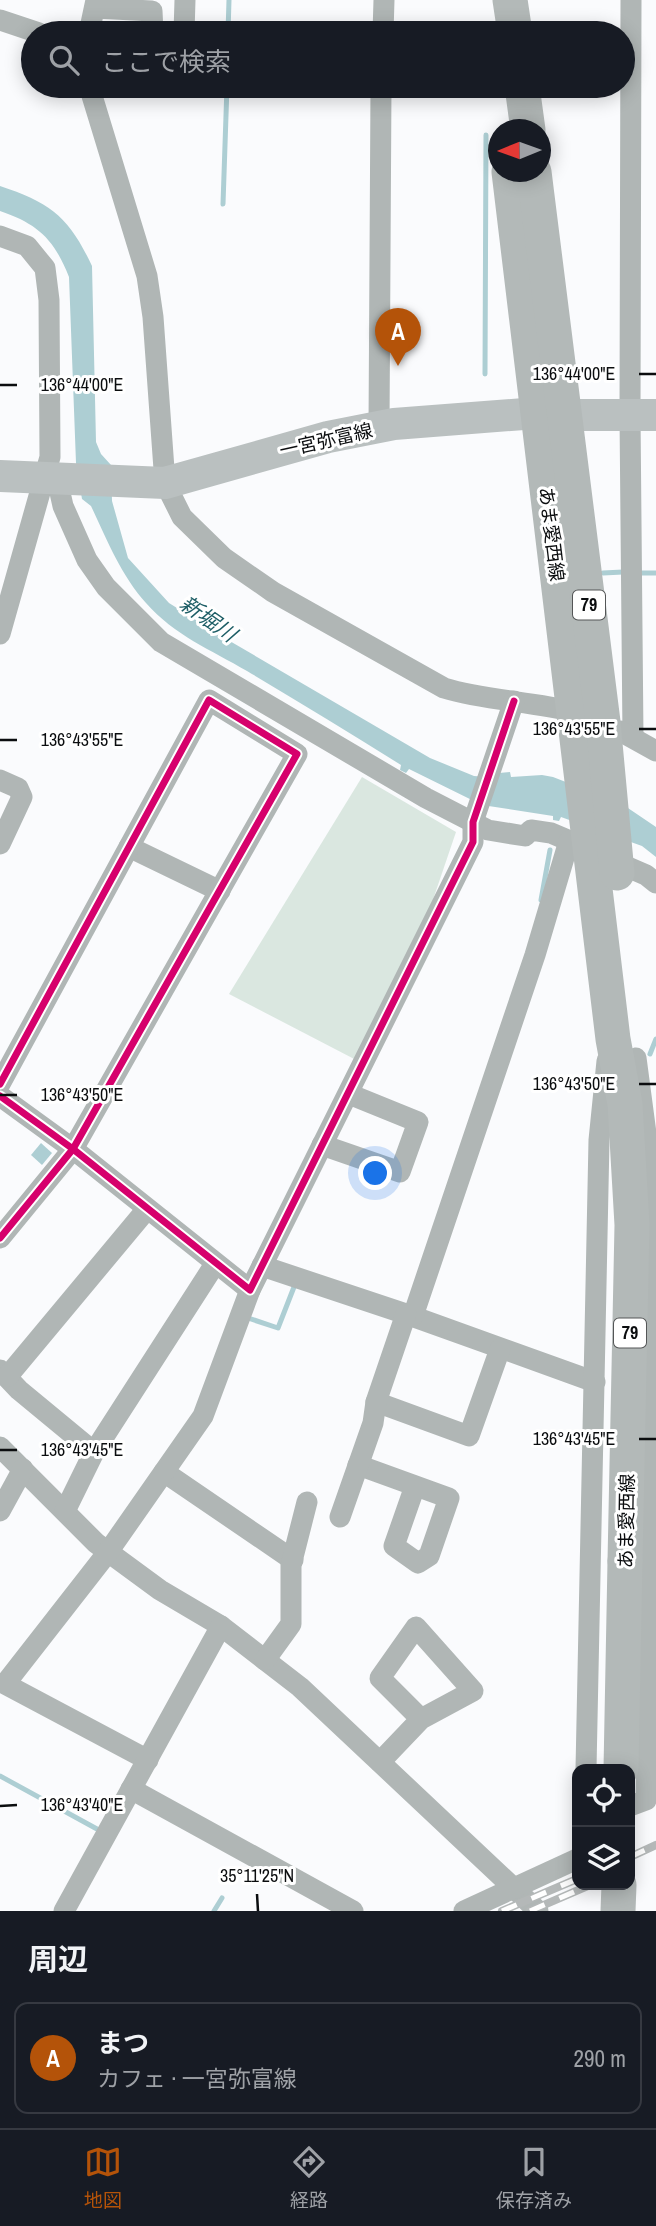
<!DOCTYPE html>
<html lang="ja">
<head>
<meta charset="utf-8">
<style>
	body { margin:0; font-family:"Archivo Narrow","Noto Sans JP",sans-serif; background:#242831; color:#f1f3f6 }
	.controls { position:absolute; right:21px; bottom:21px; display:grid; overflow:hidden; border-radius:14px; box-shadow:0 4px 18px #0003 }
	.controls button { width:63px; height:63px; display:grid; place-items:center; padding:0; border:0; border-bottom:2px solid #363941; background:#171b24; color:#f1f3f6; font:35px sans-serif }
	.compass { position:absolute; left:488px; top:119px; width:63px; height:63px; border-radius:50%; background:#171b24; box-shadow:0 4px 18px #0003; rotate:269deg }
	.you { position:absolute; left:376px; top:1174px; width:24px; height:24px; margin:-18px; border:5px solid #fff; border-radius:50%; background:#1a73e8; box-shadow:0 0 0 10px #1a73e833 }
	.badge { display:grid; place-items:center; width:46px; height:46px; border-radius:50%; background:#b45309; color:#fff; font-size:23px; font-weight:700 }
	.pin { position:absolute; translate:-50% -58px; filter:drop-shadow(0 2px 4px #0008) }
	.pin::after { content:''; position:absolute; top:37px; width:24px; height:21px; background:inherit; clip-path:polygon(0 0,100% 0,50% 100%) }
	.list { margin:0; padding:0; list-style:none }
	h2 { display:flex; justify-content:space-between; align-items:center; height:91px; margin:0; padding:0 28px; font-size:30px }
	h2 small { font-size:23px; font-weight:400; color:#9ea1a6 }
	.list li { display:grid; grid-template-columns:46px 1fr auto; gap:21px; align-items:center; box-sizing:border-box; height:112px; margin:0 14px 14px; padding:0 14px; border:2px solid #363941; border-radius:14px }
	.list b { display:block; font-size:26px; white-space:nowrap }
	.list p { margin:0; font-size:23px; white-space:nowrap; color:#9ea1a6 }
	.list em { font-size:23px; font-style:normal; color:#9ea1a6 }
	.icon { flex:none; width:38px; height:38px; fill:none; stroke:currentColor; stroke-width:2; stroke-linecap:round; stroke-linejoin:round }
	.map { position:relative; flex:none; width:656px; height:1911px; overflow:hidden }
	.search { position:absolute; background:#171b24; box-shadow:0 4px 18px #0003; left:21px; right:21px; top:21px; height:77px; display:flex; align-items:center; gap:18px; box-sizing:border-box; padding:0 24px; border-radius:38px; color:#9ea1a6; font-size:26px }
	.sheet { height:217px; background:#171b24 }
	nav { display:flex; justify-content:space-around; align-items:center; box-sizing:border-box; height:98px; border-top:2px solid #363941; background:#171b24; font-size:19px; color:#9ea1a6 }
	nav a { display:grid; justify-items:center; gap:4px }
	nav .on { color:#b45309 }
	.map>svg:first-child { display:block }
	.green { fill:#dae7e0 }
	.water { fill:#adced3 }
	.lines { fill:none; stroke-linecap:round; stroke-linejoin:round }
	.stream { stroke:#adced3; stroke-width:5 }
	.street { stroke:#b0b6b5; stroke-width:21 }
	.secondary { stroke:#bac0c0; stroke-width:32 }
	.primary { stroke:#b3b9b8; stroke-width:35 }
	.rail-casing { stroke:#b4b8b8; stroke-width:8 }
	.rail { stroke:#fff; stroke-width:5; stroke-dasharray:16; stroke-linecap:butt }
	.primary-bridge { stroke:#b3b9b8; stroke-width:35 }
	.cycleway-casing { stroke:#fff; stroke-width:11 }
	.cycleway { stroke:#d6006c; stroke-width:7 }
	.ticks { fill:none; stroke:#0b0d0f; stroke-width:2.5 }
	.labels { text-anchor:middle; stroke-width:6; stroke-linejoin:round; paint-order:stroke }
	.shield { fill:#fff; stroke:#545657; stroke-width:2 }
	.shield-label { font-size:18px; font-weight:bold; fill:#0b0d0f }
	.street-label { font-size:19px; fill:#0b0d0f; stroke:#fff }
	.water-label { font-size:21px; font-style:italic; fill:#1f5f67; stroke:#fff }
	.ticks-label { font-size:18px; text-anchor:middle; fill:#0b0d0f; stroke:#fff; stroke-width:6; stroke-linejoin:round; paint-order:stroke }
</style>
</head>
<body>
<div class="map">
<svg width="656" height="1911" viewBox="0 0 656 1911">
	<rect width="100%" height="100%" fill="#fafbfd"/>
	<path class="green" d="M 362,777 L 456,832 L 423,929 L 360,1062 L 229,994 Z"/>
	<g class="water">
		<path d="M 0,186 C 51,203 69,217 92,266 L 96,442 L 101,454 L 111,465 L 112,501 L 128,558 L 169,603 L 228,640 L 430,758 L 474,776 L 499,778 L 499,773 L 510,772 L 511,777 L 542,775 L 553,777 L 622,804 L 656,827 L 656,857 L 642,846 L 561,817 L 559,821 L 553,820 L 553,816 L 482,805 L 409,769 L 406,773 L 400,770 L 401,765 C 350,733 299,702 247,671 C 211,650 174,635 146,603 C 121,575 107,540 91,506 L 82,499 L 76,463 L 69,277 C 54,239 38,224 0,211 Z"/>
		<path d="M 41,1143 L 52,1153 L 42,1165 L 31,1155 Z"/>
	</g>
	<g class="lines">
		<g class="stream">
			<path d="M 228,33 L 229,0"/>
			<path d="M 223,204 L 227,86"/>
			<path d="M 485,374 L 486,135"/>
			<path d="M 603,573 L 623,572"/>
			<path d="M 639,573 L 656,573"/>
			<path d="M 541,900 L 550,850"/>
			<path d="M 650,1054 L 656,1039"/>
			<path d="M 245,1317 L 278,1328 L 294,1287"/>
			<path d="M 0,1776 L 97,1829"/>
			<path d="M 214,1911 L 222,1898"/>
		</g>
		<g class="street">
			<path d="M 631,0 L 630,415 L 633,737"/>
			<path d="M 95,8 L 152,11 L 153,33"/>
			<path d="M 0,20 L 39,33"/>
			<path d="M 89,33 L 96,0"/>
			<path d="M 184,33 L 185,0"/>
			<path d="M 383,33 L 384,0"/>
			<path d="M 89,86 L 147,276 L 153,317 L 165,483 L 182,517 L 224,558 L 273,592 L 444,688 C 487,701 531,701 575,712"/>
			<path d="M 0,236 L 27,246 L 45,268 L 49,300 L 50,457 L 0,634"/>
			<path d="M 379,427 L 381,86"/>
			<path d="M 57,479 L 63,506 L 87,560 L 106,587 L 161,642 L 426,798 L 488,830 L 525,836 L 531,830 L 551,833 L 591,850"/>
			<path d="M 620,731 L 656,751"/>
			<path d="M 0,780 L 18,788 L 22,797 L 0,844"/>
			<path d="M 129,847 L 220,891"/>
			<path d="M 616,862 L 646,875 L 656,883"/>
			<path d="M 0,1084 L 209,700 L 297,754 L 73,1149 L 0,1238"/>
			<path d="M 0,1096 L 73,1149 L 250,1290 L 473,842 L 473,822 L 514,701"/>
			<path d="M 322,1145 L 400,1172 L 418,1122 L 349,1094"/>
			<path d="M 262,1266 L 406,1314 L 595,1382"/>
			<path d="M 413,1316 L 535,955 L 569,841"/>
			<path d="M 0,1370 L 19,1390 L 94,1452"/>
			<path d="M 7,1377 L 147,1209"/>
			<path d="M 376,1402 L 469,1436 L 500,1349"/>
			<path d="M 0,1447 L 96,1543 L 160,1590 L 221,1626 L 300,1687 L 538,1911"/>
			<path d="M 358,1465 L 449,1498 L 429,1556 L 418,1563 L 394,1546 L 415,1486"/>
			<path d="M 164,1472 L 293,1560"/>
			<path d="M 0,1511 L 23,1469"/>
			<path d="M 65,1511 L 94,1452 L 215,1264"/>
			<path d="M 340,1517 L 373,1423 L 376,1402 L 406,1314"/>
			<path d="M 265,1660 L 291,1624 L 291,1565 L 307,1502"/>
			<path d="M 148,1760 L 5,1684 L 108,1552 L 203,1416 L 250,1290"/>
			<path d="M 380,1762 L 421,1719 L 473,1691 L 416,1627 L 380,1678 L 421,1719"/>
			<path d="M 586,1769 L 599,1140 L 607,1061"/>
			<path d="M 131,1789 L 353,1911"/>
			<path d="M 630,1806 L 646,1800 L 654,1194 L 636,1058"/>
			<path d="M 64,1911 L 221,1626"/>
			<path d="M 464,1911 L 577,1859"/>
		</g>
		<path class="secondary" d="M 0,476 L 165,483 L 328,437 L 394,424 L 537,413 L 566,415 L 656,415"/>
		<g class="primary">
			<path d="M 510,0 L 515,33"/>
			<path d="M 522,86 L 528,130"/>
			<path d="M 509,172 L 613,1039 L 625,1104 L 632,1225 L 625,1561"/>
			<path d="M 534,172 L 603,722 L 617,873"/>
			<path d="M 618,1911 L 619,1885"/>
		</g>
		<g class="rail-casing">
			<g id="rail">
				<path d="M 630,1857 L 656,1845"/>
				<path d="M 502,1911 L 577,1879"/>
				<path d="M 530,1911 L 590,1885"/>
			</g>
		</g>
		<use href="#rail" class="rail"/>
		<path class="primary-bridge" d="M 621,1769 L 625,1561"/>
		<g class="cycleway-casing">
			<g id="cycleway">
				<path d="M 0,1084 L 209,700 L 297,754 L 73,1149 L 0,1238"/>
				<path d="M 0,1096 L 73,1149 L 250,1290 L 473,842 L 473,822 L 514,701"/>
			</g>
		</g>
		<use href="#cycleway" class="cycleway"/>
	</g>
	<path class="ticks" d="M 639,374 L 656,374M 0,385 L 17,385M 639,729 L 656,729M 0,740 L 17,740M 639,1084 L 656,1084M 0,1095 L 17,1095M 639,1439 L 656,1439M 0,1450 L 17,1450M 0,1806 L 17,1805M 257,1894 L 258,1911"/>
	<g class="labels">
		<g class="shield">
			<rect x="573" y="590.5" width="32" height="29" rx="5"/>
			<rect x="614" y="1318.5" width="32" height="29" rx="5"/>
		</g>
		<g class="shield-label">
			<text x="589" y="611">79</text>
			<text x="630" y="1339">79</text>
		</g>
		<g class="street-label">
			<text transform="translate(326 440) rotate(-13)" y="7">一宮弥富線</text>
			<text transform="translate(552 534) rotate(83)" y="7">あま愛西線</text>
			<text transform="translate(626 1521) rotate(-89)" y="7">あま愛西線</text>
		</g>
		<g class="water-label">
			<text transform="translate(208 619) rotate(35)" y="7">新堀川</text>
		</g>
	</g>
	<g class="ticks-label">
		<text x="574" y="380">136°44'00"E</text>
		<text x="82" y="391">136°44'00"E</text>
		<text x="574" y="735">136°43'55"E</text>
		<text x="82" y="746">136°43'55"E</text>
		<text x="574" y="1090">136°43'50"E</text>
		<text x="82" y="1101">136°43'50"E</text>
		<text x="574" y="1445">136°43'45"E</text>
		<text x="82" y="1456">136°43'45"E</text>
		<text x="82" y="1811">136°43'40"E</text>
		<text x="257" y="1882">35°11'25"N</text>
	</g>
</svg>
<div class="controls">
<button><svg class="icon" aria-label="locate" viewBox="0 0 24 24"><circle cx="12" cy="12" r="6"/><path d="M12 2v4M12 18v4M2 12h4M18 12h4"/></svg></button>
<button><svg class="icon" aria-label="layers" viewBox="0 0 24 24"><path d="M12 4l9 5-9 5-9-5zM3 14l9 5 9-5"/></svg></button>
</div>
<svg class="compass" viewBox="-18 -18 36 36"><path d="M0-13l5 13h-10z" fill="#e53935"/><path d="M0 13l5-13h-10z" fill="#9ea1a6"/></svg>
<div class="you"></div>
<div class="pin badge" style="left:398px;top:366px">A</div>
<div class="search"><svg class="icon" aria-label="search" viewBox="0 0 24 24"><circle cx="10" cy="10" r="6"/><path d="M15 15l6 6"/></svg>ここで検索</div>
</div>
<section class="sheet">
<h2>周辺<small></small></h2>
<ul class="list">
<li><span class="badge">A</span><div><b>まつ</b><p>カフェ · 一宮弥富線</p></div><em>290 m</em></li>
</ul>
</section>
<nav>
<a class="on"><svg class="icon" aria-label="map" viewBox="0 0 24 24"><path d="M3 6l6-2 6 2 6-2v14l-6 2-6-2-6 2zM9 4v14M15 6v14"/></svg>地図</a>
<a><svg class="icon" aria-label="directions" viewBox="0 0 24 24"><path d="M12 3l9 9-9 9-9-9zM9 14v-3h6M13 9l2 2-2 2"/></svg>経路</a>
<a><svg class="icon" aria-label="saved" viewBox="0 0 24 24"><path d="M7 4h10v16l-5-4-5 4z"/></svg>保存済み</a>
</nav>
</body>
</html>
